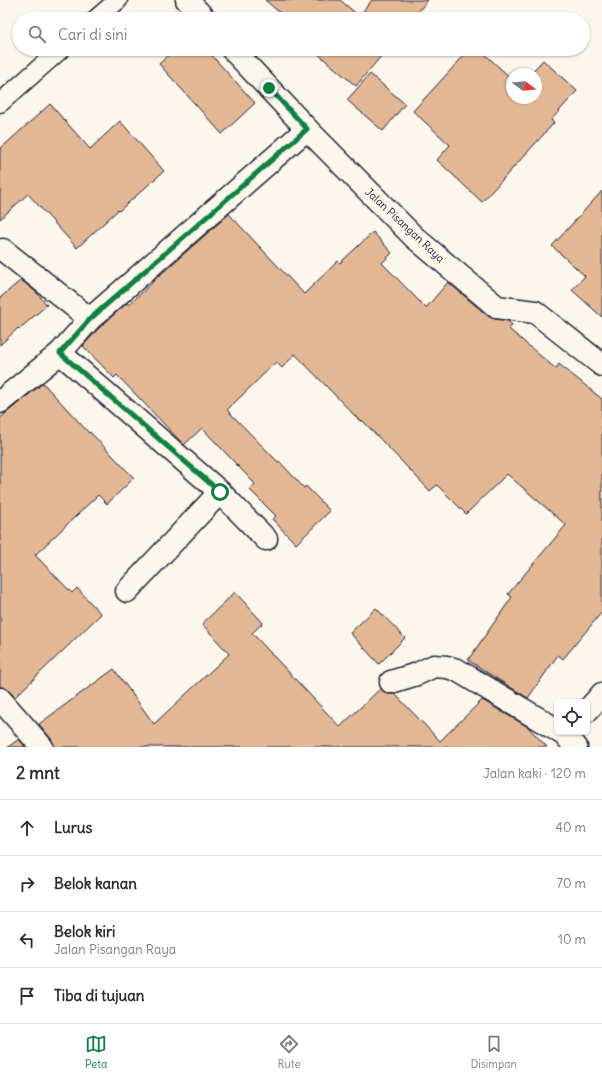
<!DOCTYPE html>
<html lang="id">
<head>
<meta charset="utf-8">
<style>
	body { margin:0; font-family:Delius,sans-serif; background:#f2f2f3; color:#2b2b33 }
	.controls { position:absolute; right:12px; bottom:12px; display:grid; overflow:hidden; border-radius:6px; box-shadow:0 1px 3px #0004 }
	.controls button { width:36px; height:36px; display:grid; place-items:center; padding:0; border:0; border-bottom:1px solid #e1e1e2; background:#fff; color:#2b2b33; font:20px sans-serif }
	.compass { position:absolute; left:506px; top:68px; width:36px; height:36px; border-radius:50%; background:#fff; box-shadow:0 1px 3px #0004; rotate:106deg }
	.stop { position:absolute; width:12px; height:12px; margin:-9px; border:3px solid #0b8043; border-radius:50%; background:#fff }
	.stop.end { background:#0b8043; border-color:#fff; box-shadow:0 1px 4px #0008 }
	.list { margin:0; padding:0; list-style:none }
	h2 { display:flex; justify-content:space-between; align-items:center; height:52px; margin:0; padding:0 16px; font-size:17px }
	h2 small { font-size:13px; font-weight:400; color:#7c7c81 }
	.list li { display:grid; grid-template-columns:26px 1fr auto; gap:12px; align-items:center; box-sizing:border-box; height:56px; padding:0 16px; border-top:1px solid #e1e1e2 }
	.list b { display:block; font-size:15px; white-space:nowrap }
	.list p { margin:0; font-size:13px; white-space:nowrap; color:#7c7c81 }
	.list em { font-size:13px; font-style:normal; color:#7c7c81 }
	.icon { flex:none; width:22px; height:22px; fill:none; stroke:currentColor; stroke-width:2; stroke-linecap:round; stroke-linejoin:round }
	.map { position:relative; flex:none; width:602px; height:747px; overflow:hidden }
	.search { position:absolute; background:#fff; box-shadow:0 1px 3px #0004; left:12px; right:12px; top:12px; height:44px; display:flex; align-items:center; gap:10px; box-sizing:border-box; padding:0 14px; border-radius:22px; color:#7c7c81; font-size:15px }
	.sheet { height:276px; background:#fff }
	nav { display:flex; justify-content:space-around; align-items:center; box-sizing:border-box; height:56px; border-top:1px solid #e1e1e2; background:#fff; font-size:11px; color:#7c7c81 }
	nav a { display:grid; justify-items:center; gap:2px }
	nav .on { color:#0b8043 }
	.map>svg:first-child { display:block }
	.building { fill:#e3b794; stroke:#22223b }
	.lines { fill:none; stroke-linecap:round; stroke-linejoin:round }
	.service-casing { stroke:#22223b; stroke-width:21 }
	.minor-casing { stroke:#22223b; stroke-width:25 }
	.tertiary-casing { stroke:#22223b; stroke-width:25 }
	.service { stroke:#fbf7ec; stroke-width:18 }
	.minor { stroke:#fbf7ec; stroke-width:22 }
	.tertiary { stroke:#fbf7ec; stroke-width:22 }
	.route { stroke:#0b8043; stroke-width:5 }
	.labels { text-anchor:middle; stroke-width:3; stroke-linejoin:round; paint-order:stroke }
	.street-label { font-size:11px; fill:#22223b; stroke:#fbf7ec }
</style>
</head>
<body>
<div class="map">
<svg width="602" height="747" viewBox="0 0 602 747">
	<rect width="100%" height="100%" fill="#fbf7ec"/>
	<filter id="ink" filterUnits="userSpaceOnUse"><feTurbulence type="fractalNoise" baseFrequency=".025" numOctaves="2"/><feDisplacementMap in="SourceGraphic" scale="8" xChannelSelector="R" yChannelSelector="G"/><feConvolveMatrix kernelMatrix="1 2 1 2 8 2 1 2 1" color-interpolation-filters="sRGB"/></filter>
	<g filter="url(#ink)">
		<g class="building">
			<path d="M 265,0 L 340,0 L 359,16 L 372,0 L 428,0 L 412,19 L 287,19 Z"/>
			<path d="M 175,49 L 206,49 L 255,103 L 222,134 L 159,64 Z"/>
			<path d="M 322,49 L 387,49 L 356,86 L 318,54 Z"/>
			<path d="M 470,49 L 479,49 L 512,79 L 512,98 L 536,98 L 536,74 L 530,74 L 543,60 L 577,91 L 551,120 L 554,123 L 482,202 L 437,160 L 450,145 L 413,111 Z"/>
			<path d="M 370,74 L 405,104 L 383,131 L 347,100 Z"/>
			<path d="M 50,104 L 90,149 L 120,121 L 164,171 L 119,211 L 118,210 L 77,248 L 28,194 L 0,219 L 0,149 Z"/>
			<path d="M 602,191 L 602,317 L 572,290 L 585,276 L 552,246 Z"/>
			<path d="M 229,214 L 304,294 L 338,261 L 340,263 L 373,232 L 392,253 L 382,263 L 426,308 L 448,282 L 489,317 L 495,319 L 508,321 L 512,325 L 509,329 L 556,369 L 559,364 L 602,399 L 602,612 L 563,659 L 558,655 L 528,698 L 494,677 L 468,660 L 512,597 L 508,594 L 566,525 L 507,474 L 466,514 L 437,485 L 430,491 L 362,420 L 361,422 L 295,354 L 282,368 L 276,362 L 227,410 L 278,462 L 279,461 L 304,488 L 306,486 L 330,511 L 296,544 L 272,519 L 276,516 L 250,490 L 255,484 L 202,428 L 184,445 L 117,375 L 114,378 L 83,346 L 99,328 L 127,303 L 129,305 L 161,274 Z"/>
			<path d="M 21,280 L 36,292 L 47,305 L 19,329 L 18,328 L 0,345 L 0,298 Z"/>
			<path d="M 43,383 L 89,433 L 90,432 L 134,478 L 107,504 L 98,495 L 35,555 L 72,593 L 77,588 L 101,614 L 15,697 L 9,691 L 4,687 L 0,687 L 0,418 Z"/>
			<path d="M 235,592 L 263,623 L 252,633 L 340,727 L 381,688 L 383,691 L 388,694 L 395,694 L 440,741 L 482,700 L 528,727 L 547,747 L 54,747 L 54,744 L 51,739 L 39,724 L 114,669 L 154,724 L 229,654 L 202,624 Z"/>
			<path d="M 376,608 L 405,638 L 379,664 L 350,633 Z"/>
			<path d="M 19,739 L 25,747 L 8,747 Z"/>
		</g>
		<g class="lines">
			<g class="service-casing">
				<g id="service">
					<path d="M 96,19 L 118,0"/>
					<path d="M 0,103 L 61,49"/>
				</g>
			</g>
			<g class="minor-casing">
				<g id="minor">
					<path d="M 3,250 L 90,319"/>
					<path d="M 60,353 L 220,492 L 266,539"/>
					<path d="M 0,402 L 60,353 L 90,319 L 307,129"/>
					<path d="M 127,591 L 220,492"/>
					<path d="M 391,682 L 417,674 L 434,666 L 447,667 L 457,670 L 557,730"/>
					<path d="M 0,699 L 42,747"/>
					<path d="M 587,711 L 602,694"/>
					<path d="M 560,732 L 565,735 L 576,747"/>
				</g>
			</g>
			<g class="tertiary-casing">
				<g id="tertiary">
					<path d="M 187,0 L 205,19"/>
					<path d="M 232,49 L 307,129 L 414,237 L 497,307 L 535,312 L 602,365"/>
				</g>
			</g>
			<use href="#service" class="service"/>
			<use href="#minor" class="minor"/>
			<use href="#tertiary" class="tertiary"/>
		</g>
	</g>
	<g class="lines" filter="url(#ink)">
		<path class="route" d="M 220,492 L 60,353 L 90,319 L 307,129 L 269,88"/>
	</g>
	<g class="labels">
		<g class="street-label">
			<text transform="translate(405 225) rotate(43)" y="4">Jalan Pisangan Raya</text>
		</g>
	</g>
</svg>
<div class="controls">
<button><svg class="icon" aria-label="locate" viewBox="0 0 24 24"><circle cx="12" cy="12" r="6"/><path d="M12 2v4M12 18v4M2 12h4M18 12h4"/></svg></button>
</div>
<svg class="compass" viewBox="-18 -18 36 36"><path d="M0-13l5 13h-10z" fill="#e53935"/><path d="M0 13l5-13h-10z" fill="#7c7c81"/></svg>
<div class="stop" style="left:220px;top:492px"></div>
<div class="stop end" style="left:269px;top:88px"></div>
<div class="search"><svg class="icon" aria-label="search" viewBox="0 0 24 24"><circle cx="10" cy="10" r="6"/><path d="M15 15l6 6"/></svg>Cari di sini</div>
</div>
<section class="sheet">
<h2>2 mnt<small>Jalan kaki · 120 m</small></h2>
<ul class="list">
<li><svg class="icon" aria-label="ahead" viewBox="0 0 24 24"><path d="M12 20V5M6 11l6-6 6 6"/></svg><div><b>Lurus</b></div><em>40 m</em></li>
<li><svg class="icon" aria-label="right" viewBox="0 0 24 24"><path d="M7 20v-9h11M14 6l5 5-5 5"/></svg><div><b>Belok kanan</b></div><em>70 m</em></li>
<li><svg class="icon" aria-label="left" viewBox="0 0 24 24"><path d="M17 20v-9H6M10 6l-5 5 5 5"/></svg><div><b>Belok kiri</b><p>Jalan Pisangan Raya</p></div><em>10 m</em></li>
<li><svg class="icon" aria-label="arrive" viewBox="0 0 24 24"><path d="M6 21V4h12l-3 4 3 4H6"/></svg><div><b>Tiba di tujuan</b></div></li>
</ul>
</section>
<nav>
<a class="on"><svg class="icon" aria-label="map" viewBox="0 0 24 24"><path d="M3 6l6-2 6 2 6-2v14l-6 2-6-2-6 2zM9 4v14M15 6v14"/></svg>Peta</a>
<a><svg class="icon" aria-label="directions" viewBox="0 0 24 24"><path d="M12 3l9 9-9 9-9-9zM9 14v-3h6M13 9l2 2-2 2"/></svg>Rute</a>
<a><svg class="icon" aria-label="saved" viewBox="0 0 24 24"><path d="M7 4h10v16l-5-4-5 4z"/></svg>Disimpan</a>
</nav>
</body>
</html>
